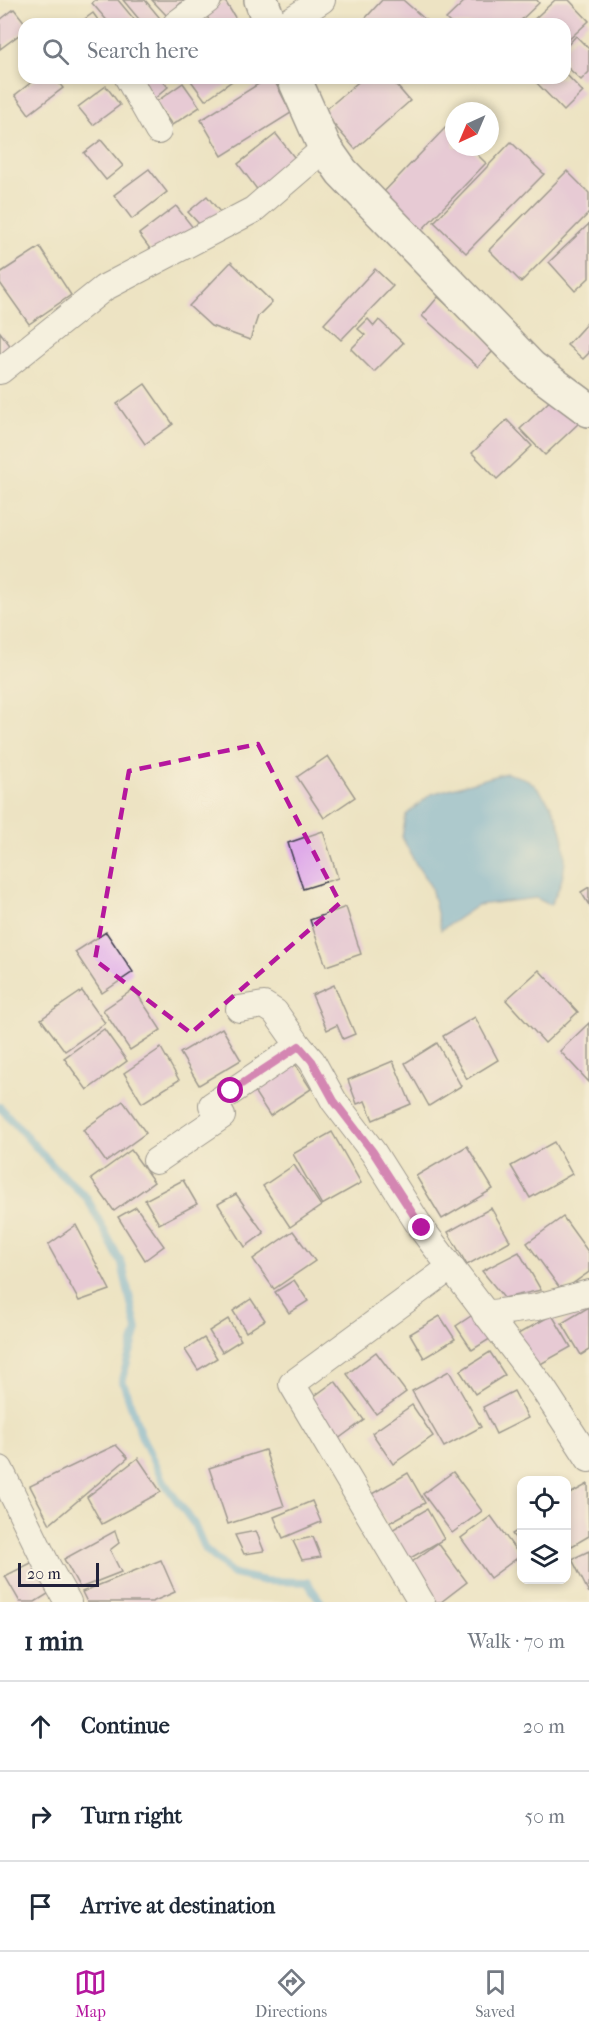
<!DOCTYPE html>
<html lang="en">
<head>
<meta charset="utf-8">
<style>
	body { margin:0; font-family:"IM FELL French Canon",serif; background:#f6f6f7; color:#1f2937 }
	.controls { position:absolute; right:18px; bottom:18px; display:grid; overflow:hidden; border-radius:12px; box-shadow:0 3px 9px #0003 }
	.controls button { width:54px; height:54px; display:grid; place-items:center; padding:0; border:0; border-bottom:2px solid #e0e1e3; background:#fff; color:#1f2937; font:30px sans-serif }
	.compass { position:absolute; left:445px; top:102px; width:54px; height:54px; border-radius:50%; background:#fff; box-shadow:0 3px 9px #0003; rotate:224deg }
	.scale { position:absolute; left:18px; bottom:15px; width:81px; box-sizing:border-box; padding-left:6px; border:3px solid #22223b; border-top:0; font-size:16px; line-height:21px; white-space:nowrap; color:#22223b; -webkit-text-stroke:4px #fcf5e5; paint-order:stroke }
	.stop { position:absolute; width:18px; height:18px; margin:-14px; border:4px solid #b5179e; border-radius:50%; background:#fff }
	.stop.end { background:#b5179e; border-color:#fff; box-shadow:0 2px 6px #0008 }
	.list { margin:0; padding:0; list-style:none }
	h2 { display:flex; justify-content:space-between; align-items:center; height:78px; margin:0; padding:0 24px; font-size:26px }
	h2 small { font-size:20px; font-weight:400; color:#747a83 }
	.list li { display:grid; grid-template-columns:39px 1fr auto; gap:18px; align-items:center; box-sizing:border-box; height:90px; padding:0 24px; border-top:2px solid #e0e1e3 }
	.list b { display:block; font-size:22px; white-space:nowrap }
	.list em { font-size:20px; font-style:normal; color:#747a83 }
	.icon { flex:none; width:33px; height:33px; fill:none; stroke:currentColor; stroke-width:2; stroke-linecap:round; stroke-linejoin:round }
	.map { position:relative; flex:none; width:589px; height:1602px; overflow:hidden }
	.search { position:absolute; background:#fff; box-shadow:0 3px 9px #0003; left:18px; right:18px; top:18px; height:66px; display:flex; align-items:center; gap:15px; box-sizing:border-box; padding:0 21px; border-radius:18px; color:#747a83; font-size:22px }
	.sheet { height:348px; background:#fff }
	nav { display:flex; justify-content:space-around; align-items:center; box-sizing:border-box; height:84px; border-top:2px solid #e0e1e3; background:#fff; font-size:16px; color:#747a83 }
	nav a { display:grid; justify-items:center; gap:3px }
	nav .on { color:#b5179e }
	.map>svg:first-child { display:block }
	.water { fill:#61a9d8; stroke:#42668a; stroke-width:1.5 }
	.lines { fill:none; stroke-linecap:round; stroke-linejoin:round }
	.stream { stroke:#61a9d8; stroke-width:8 }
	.building { fill:#dfaae9 }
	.minor-casing { stroke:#403f4f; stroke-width:28 }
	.tertiary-casing { stroke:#403f4f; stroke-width:36 }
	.minor { stroke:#fff; stroke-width:26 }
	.tertiary { stroke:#fff; stroke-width:33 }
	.route { stroke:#b5179e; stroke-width:8 }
	.marked { fill:none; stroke:#b5179e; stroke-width:4.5; stroke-dasharray:12 8; stroke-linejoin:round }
</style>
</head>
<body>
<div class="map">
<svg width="589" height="1602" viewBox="0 0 589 1602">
	<rect width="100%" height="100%" fill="#fcf5e5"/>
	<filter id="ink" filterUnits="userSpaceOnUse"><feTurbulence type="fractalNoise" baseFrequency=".0167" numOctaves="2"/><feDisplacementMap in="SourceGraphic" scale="12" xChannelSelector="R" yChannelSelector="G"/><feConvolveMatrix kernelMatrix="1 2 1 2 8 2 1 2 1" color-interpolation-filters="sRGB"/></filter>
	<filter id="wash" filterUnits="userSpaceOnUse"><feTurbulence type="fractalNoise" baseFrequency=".008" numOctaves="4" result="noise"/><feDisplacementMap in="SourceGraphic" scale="24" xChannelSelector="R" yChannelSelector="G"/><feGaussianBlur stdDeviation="1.35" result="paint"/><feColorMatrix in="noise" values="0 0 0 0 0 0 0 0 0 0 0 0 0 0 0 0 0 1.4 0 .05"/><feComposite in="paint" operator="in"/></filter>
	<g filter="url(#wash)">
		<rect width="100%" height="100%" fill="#ede3c3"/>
		<path class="water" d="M 506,773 C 513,775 522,777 528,780 C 537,786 544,796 550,804 C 569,836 571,873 550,905 L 536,898 L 478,905 L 441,930 L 431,887 L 414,861 L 402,837 L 406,815 L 431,794 Z"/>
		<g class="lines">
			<path class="stream" d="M 0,1107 L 53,1166 L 87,1198 L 122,1264 L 137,1330 L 122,1379 L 141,1435 L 163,1481 L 194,1524 L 204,1548 L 233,1574 L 265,1581 L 307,1582 L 321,1602"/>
		</g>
		<g id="blocks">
			<g class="building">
				<path d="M 95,0 L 118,0 L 138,24 L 110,24 L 92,3 Z"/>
				<path d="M 123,0 L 145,0 L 164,23 L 143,24 Z"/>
				<path d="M 152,0 L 184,0 L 167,16 Z"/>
				<path d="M 382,0 L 403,0 L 428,22 L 426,24 L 364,24 L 362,22 Z"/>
				<path d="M 466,0 L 537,0 L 539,3 L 517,24 L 451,24 L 446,19 Z"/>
				<path d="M 555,0 L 569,0 L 589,21 L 565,43 L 565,24 L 529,24 Z"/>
				<path d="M 225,1 L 239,24 L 211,24 L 205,12 Z"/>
				<path d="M 14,9 L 26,24 L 24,24 L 24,31 L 0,49 L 0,20 Z"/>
				<path d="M 93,13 L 101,24 L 78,24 Z"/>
				<path d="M 576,36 L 589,49 L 589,72 L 581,80 L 565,65 L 565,48 Z"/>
				<path d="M 565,73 L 583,92 L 564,111 L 532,78 L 565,78 Z"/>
				<path d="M 37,78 L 55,78 L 63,88 L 29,114 L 15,95 Z"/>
				<path d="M 142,78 L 160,78 L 168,87 L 153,100 Z"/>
				<path d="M 189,78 L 230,78 L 232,81 L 205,100 Z"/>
				<path d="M 268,78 L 273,78 L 291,113 L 222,156 L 201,120 Z"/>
				<path d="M 363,78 L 390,78 L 410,101 L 355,149 L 323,112 Z"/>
				<path d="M 183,83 L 200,107 L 172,125 L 156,102 Z"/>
				<path d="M 106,86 L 120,105 L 93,125 L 78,107 Z"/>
				<path d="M 447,126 L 454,133 L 454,147 L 469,147 L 486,163 L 417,235 L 378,198 Z"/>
				<path d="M 276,134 L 298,162 L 259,192 L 238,164 Z"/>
				<path d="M 101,140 L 123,166 L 106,180 L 84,153 Z"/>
				<path d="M 511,142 L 544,174 L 466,253 L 434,222 Z"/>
				<path d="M 149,169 L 167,192 L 132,219 L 114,195 Z"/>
				<path d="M 567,171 L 589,193 L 589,213 L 521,282 L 489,250 Z"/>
				<path d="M 207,196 L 220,212 L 201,226 L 188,212 Z"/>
				<path d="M 176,206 L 194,229 L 156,257 L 139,234 Z"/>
				<path d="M 589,224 L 589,278 L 575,291 L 549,262 Z"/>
				<path d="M 40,247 L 71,295 L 29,324 L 0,283 L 0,273 Z"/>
				<path d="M 231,262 L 272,302 L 258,316 L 250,340 L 211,326 L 189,306 Z"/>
				<path d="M 375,269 L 393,286 L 341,340 L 324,324 Z"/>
				<path d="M 438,297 L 496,348 L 478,367 L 422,316 Z"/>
				<path d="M 368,319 L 374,326 L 379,320 L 403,343 L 374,372 L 351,349 L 365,335 L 358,329 Z"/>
				<path d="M 589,321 L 589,353 L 583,359 L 567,345 Z"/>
				<path d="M 0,332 L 12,348 L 0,357 Z"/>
				<path d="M 145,384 L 173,424 L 145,444 L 117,404 Z"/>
				<path d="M 555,396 L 580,422 L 545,455 L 520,429 Z"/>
				<path d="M 507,420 L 532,446 L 497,479 L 472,453 Z"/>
				<path d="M 328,756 L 355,797 L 324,818 L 297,777 Z"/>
				<path d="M 323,831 L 338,878 L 303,889 L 288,843 Z"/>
				<path d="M 589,887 L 589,905 L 581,892 Z"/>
				<path d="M 346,907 L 361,954 L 326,966 L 310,920 Z"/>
				<path d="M 106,932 L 133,972 L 102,993 L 75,952 Z"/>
				<path d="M 539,970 L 578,1012 L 545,1043 L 506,1000 Z"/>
				<path d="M 334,985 L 355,1034 L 343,1039 L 337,1025 L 327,1030 L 312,995 Z"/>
				<path d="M 134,989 L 161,1030 L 130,1050 L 103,1010 Z"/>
				<path d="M 82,991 L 105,1023 L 65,1051 L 41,1019 Z"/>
				<path d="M 475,1017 L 498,1060 L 467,1079 L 443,1036 Z"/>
				<path d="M 589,1023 L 589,1082 L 560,1051 Z"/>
				<path d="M 222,1028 L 241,1060 L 199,1085 L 180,1053 Z"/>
				<path d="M 104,1029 L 127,1061 L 87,1090 L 64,1058 Z"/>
				<path d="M 437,1043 L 461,1086 L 429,1106 L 405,1063 Z"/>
				<path d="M 161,1048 L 179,1080 L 142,1103 L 124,1073 Z"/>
				<path d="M 291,1058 L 311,1089 L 270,1116 L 250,1085 Z"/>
				<path d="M 393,1061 L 411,1104 L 373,1120 L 365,1101 L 357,1104 L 348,1080 Z"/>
				<path d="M 123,1101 L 146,1133 L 106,1162 L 83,1130 Z"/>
				<path d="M 332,1132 L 361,1183 L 322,1205 L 293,1154 Z"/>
				<path d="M 554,1142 L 572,1174 L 530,1198 L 511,1166 Z"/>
				<path d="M 467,1146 L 493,1189 L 442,1219 L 416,1176 Z"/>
				<path d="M 131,1150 L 154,1182 L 114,1211 L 91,1179 Z"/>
				<path d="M 294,1165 L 321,1206 L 290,1227 L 263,1186 Z"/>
				<path d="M 183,1180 L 197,1204 L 159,1224 L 145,1200 Z"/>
				<path d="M 236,1194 L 264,1233 L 245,1247 L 218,1204 Z"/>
				<path d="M 136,1207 L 164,1246 L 145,1260 L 118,1217 Z"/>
				<path d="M 491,1208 L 510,1241 L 467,1265 L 448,1232 Z"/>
				<path d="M 563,1217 L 589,1253 L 589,1272 L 562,1291 L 527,1243 Z"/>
				<path d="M 76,1225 L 110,1290 L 79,1301 L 48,1245 Z"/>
				<path d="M 293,1231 L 315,1261 L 274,1289 L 253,1259 Z"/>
				<path d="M 519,1252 L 541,1290 L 504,1298 L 482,1271 Z"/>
				<path d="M 294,1280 L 308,1301 L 289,1313 L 275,1292 Z"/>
				<path d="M 251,1299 L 265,1320 L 246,1332 L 233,1311 Z"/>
				<path d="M 589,1307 L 589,1350 L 581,1355 L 562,1323 Z"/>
				<path d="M 477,1312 L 493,1337 L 472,1350 L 456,1326 Z"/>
				<path d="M 552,1315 L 571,1347 L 528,1371 L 509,1339 Z"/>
				<path d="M 440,1316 L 455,1339 L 424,1358 L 410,1334 Z"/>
				<path d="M 228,1319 L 241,1340 L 222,1352 L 209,1331 Z"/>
				<path d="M 204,1338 L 217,1358 L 198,1370 L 185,1350 Z"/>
				<path d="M 376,1352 L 406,1392 L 376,1414 L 347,1374 Z"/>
				<path d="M 490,1352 L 505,1375 L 475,1394 L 460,1371 Z"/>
				<path d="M 449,1371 L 481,1427 L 444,1447 L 412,1391 Z"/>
				<path d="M 335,1381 L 364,1420 L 334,1442 L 305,1403 Z"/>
				<path d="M 514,1391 L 528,1418 L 496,1434 L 483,1407 Z"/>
				<path d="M 412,1405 L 433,1436 L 393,1464 L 372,1433 Z"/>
				<path d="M 116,1445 L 128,1458 L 50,1524 L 30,1486 Z"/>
				<path d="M 265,1450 L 284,1506 L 228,1524 L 209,1468 Z"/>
				<path d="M 138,1458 L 161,1492 L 102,1524 L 87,1497 Z"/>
				<path d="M 453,1472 L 482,1511 L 452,1533 L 423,1494 Z"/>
				<path d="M 408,1473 L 425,1503 L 387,1524 L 370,1495 Z"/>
				<path d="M 588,1484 L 589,1536 L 572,1546 L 566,1536 L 566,1496 Z"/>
				<path d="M 312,1501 L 321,1522 L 283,1538 L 274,1517 Z"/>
				<path d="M 427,1509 L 444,1539 L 407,1560 L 390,1531 Z"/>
				<path d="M 491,1516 L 520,1556 L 490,1578 L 461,1538 Z"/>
				<path d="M 522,1528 L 522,1547 L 512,1534 Z"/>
				<path d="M 115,1531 L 119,1543 L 110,1550 L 121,1572 L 80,1588 L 64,1559 Z"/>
				<path d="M 256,1531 L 264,1551 L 244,1554 L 235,1535 Z"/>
				<path d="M 313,1537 L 321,1557 L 302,1560 L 293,1541 Z"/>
				<path d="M 438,1543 L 467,1582 L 441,1602 L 436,1602 L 408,1565 Z"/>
				<path d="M 589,1551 L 589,1593 L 572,1559 Z"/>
				<path d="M 39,1559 L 56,1589 L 35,1602 L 20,1602 L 5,1576 Z"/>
				<path d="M 161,1560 L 175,1592 L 152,1602 L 87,1602 L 82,1592 Z"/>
			</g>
		</g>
	</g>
	<g filter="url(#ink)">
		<use href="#blocks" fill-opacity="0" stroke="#403f4f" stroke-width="1.5"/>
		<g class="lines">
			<g class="minor-casing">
				<g id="minor">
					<path d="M 176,24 L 208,0"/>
					<path d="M 285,24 L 322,0"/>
					<path d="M 128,78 L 158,131"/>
					<path d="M 0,371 L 104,288 L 253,210 L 325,148"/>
					<path d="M 239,1009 L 264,1005 L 275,1012 L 299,1046"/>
					<path d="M 156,1161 L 222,1116 L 212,1105 L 299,1046 L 312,1061 L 334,1101 L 373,1152 L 421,1228 L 542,1387 L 589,1459"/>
					<path d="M 485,1314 L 537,1307 L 589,1293"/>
					<path d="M 0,1469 L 48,1567 L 68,1602"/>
					<path d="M 421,1602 L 292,1384 L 451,1267"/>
				</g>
			</g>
			<g class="tertiary-casing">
				<g id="tertiary">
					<path d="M 261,0 L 270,24"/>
					<path d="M 294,78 L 325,148 L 342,172 L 531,367 L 589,410"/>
				</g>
			</g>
			<use href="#minor" class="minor"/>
			<use href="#tertiary" class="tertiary"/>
		</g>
	</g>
	<g class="lines" filter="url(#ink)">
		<path class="route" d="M 231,1091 L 299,1046 L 312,1061 L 334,1101 L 373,1152 L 422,1228"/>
	</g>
	<path d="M0 0H589V1602H0ZM 258,744 L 340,903 L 191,1033 L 95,960 L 129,771 Z" fill="#ede3c3" fill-opacity=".55" fill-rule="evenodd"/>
	<path class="marked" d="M 258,744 L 340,903 L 191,1033 L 95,960 L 129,771 Z"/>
</svg>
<div class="controls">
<button><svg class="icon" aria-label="locate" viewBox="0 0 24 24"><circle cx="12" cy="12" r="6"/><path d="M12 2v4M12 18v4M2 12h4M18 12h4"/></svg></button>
<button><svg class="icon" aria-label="layers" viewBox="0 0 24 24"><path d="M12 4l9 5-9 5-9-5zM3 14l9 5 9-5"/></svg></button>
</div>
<svg class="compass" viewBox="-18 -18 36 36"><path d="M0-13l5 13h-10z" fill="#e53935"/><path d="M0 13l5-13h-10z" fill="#747a83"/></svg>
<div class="scale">20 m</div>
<div class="stop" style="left:231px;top:1091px"></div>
<div class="stop end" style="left:422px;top:1228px"></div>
<div class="search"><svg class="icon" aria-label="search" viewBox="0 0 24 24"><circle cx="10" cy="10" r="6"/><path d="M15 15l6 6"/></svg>Search here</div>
</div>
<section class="sheet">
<h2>1 min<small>Walk · 70 m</small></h2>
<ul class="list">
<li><svg class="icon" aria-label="ahead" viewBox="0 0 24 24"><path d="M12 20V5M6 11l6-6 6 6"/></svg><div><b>Continue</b></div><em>20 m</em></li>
<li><svg class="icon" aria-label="right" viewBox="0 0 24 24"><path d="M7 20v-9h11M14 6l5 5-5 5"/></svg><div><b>Turn right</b></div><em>50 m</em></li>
<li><svg class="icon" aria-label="arrive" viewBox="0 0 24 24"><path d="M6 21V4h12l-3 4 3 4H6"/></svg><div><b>Arrive at destination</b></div></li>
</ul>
</section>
<nav>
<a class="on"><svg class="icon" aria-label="map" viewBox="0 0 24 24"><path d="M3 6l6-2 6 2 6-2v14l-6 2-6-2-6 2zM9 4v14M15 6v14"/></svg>Map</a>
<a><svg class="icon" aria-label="directions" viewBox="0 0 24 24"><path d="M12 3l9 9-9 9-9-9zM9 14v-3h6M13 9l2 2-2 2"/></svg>Directions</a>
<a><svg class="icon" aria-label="saved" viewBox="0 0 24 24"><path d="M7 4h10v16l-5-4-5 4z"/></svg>Saved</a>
</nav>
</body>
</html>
